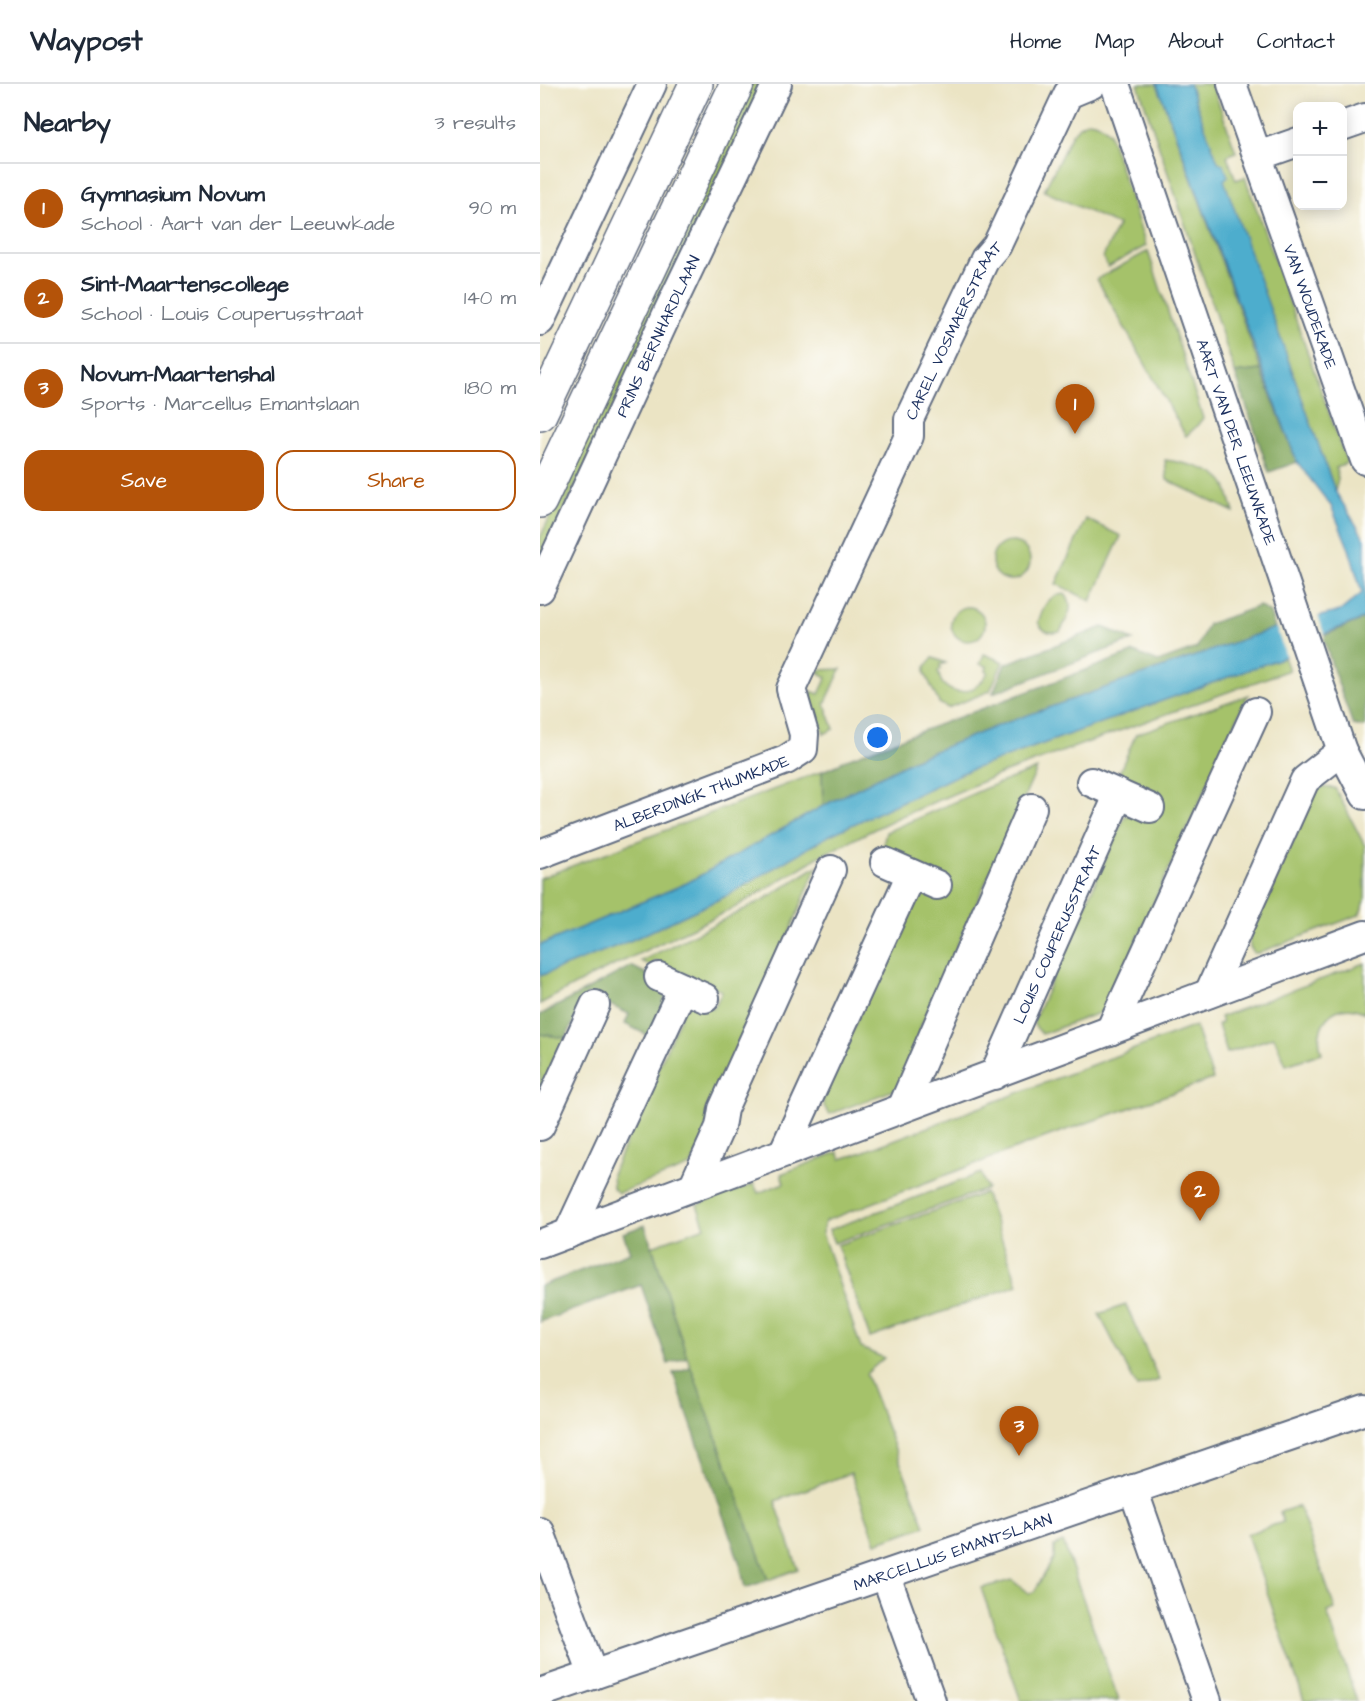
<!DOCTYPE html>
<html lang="en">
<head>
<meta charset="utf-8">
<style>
	body { margin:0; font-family:"Architects Daughter",sans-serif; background:#f2f2f3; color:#1f2937 }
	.controls { position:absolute; right:18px; top:18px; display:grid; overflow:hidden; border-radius:12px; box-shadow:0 3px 15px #0003 }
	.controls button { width:54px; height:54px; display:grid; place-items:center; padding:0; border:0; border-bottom:2px solid #e0e1e3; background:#fff; color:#1f2937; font:30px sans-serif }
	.you { position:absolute; left:338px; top:654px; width:21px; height:21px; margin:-15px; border:4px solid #fff; border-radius:50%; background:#1a73e8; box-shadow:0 0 0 9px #1a73e833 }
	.badge { display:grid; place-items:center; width:39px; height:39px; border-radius:50%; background:#b45309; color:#fff; font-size:20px; font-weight:700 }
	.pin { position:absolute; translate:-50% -50px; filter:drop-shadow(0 2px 3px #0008) }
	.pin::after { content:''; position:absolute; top:32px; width:21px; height:18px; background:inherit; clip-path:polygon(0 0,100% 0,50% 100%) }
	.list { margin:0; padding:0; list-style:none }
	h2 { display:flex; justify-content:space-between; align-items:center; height:78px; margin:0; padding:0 24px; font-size:26px }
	h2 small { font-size:20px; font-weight:400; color:#747a83 }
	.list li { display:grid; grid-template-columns:39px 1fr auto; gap:18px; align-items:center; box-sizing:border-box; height:90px; padding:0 24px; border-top:2px solid #e0e1e3 }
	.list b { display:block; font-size:22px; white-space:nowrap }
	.list p { margin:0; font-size:20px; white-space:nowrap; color:#747a83 }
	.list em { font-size:20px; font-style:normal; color:#747a83 }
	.actions { display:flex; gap:12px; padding:18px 24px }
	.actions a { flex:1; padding:14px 0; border:2px solid #b45309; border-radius:18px; text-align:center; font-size:21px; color:#b45309 }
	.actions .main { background:#b45309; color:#fff }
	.map { position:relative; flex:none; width:825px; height:1617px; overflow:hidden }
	header { display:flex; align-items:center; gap:36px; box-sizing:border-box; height:84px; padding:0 30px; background:#fff; border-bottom:2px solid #e0e1e3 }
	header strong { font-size:28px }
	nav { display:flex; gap:33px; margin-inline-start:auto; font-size:21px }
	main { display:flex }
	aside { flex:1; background:#fff }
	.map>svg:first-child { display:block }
	.green { fill:#a5c26a; stroke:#607864; stroke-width:1.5 }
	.forest { fill:#84a85e; stroke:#506c5e; stroke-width:1.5 }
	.water { fill:#4eadcd; stroke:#346e96; stroke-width:1.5 }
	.pier { fill:#ebe4c4 }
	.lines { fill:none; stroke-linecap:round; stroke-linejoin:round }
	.minor-casing { stroke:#646e82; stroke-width:32 }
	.major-casing { stroke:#646e82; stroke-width:36 }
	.minor { stroke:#fff; stroke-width:28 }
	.major { stroke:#fff; stroke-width:33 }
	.labels { text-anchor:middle; stroke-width:5; stroke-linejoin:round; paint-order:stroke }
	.street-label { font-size:16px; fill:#1b2f5e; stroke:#fdfcf7 }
</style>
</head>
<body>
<header>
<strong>Waypost</strong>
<nav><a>Home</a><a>Map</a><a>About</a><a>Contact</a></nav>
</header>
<main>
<aside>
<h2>Nearby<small>3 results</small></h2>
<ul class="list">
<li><span class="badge">1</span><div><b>Gymnasium Novum</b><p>School · Aart van der Leeuwkade</p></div><em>90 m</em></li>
<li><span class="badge">2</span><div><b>Sint-Maartenscollege</b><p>School · Louis Couperusstraat</p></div><em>140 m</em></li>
<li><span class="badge">3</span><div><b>Novum-Maartenshal</b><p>Sports · Marcellus Emantslaan</p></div><em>180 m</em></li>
</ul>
<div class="actions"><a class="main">Save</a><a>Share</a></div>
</aside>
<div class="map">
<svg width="825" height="1617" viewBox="0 0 825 1617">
	<rect width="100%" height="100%" fill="#fdfcf7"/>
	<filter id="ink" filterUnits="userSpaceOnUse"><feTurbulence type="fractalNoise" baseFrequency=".0167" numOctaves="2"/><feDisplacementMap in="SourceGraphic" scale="12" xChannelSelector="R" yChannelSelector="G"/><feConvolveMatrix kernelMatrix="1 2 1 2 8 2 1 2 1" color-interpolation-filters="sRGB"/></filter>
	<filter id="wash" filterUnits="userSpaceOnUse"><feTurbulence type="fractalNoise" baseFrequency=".008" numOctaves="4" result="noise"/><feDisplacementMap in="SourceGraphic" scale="24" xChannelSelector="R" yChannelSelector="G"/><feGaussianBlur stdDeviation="1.35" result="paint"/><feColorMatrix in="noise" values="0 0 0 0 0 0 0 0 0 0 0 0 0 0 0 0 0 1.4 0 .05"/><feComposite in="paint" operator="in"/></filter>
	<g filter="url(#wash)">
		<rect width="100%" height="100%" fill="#ebe4c4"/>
		<g class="green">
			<path d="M 210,0 L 225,0 L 0,477 L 0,454 Z"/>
			<path d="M 598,0 L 617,0 L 721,286 L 695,289 Z"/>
			<path d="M 649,0 L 672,0 L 696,68 L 687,72 L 696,96 L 705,93 L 807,379 L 796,384 L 798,395 L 795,407 Z"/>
			<path d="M 548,37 C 558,38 563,41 569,49 L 606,162 L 568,183 L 563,173 L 578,141 L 504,107 L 532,50 L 539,42 Z"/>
			<path d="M 608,167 L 663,334 L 656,343 L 646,352 L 557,195 Z"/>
			<path d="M 625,376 C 641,378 677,385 685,400 C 689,409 691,419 694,428 L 627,396 Z"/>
			<path d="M 546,435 L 581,452 L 551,517 L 516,500 Z"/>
			<circle cx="471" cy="477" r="19"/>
			<path d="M 525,510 C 536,523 527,534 520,548 C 510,550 502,548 498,538 C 504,523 507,511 525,510 Z"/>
			<circle cx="428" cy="540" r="17"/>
			<path d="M 444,570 L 463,578 L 450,607 L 408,624 L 399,619 L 385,589 L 385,583 L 393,574 L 406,579 L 400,581 L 401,585 L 398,587 C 400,592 399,595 403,600 C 418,616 440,605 448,588 L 446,587 L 447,582 L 440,580 Z"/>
			<path d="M 744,573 L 749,586 L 460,690 L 359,733 L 278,773 L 196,823 L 50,893 L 0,920 L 0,892 L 92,856 L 186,812 L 290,751 L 422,689 Z"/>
			<path d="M 301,585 L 285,620 L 294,645 L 284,650 L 271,615 L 271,607 L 279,610 L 287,593 L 278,588 L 279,586 Z"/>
			<path d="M 708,611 L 594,862 L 575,923 L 502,950 L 494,941 L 494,936 L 585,732 L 598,729 L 575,698 L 596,650 Z"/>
			<path d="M 497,685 L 380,944 L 382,957 L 362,1003 L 290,1030 C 284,1024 282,1020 284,1011 L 370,816 L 382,808 L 342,766 L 346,748 L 446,704 Z"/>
			<path d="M 282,687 L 283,722 L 147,799 L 0,861 L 0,794 Z"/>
			<path d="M 778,703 L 795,704 L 825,762 L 825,817 L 819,831 L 718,869 L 714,869 L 710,863 L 709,850 Z"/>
			<path d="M 277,782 L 172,1037 L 151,1082 L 78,1109 L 73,1104 L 72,1090 L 144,925 L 152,919 L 174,924 L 182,907 L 115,876 L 112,883 L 101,877 L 225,815 Z"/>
			<path d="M 825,879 L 825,929 C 797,913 771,940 782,969 L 746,981 L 734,953 L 687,969 L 678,941 L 682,939 L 680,933 Z"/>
			<path d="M 655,942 L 673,995 L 509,1052 L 285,1137 L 282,1149 L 321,1264 L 344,1274 L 326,1290 L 385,1442 L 336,1459 L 311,1389 L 235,1417 L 258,1485 L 228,1496 L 147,1273 L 112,1162 L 165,1143 L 157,1121 L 214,1100 L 218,1109 L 244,1099 L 241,1090 L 298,1068 L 301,1075 L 314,1071 Z"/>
			<path d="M 0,950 L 26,954 L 0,1011 Z"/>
			<path d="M 441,1089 L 447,1105 L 294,1159 L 289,1146 Z"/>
			<path d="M 445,1109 L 478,1201 L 330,1254 L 297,1161 Z"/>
			<path d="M 586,1221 L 619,1296 L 597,1303 L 559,1230 Z"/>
			<path d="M 759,1422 L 795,1525 L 787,1528 L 817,1617 L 764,1617 L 707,1450 L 743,1438 L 740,1428 Z"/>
			<path d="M 523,1458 L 527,1469 L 579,1617 L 481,1617 L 441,1504 L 472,1496 L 488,1509 L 494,1508 L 514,1474 L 514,1462 Z"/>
		</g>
		<g class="forest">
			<path d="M 721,286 L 757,378 L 729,388 L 695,289 Z"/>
			<path d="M 719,522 L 730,529 L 735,544 L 457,642 L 373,676 L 283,722 L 282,687 L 300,680 L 301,677 L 594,568 L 618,578 L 657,564 L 668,540 Z"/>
			<path d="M 825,534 L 825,643 L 813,641 L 793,585 L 783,552 Z"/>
			<path d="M 563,543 L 593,556 L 453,609 L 465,580 Z"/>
			<path d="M 91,882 L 109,891 L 126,910 L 111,953 L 85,940 L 89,930 L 47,910 L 26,954 L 0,950 L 0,931 Z"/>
			<path d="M 105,1141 L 147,1273 L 128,1280 L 101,1201 L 0,1238 L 0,1202 L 90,1168 L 83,1149 Z"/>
			<path d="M 151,1283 L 228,1496 L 205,1504 L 200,1480 L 133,1289 Z"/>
		</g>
		<path class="water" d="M 617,0 L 649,0 L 678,78 L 683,80 L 688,92 L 684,96 L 795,407 L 825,455 L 825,534 L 786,549 L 744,573 L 422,689 L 290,751 L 186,812 L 92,856 L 0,892 L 0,861 L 147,799 L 283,722 L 373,676 L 457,642 L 735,544 L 800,527 L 822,509 L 809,465 L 791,422 L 757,378 Z"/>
		<path class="pier" d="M 778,531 L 785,553 L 747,575 L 735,541 Z"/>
	</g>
	<g filter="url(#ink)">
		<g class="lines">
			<g class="minor-casing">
				<g id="minor">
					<path id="s1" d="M 575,0 L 802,667 L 825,711"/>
					<path id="s2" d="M 692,0 L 825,376"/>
					<path d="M 802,42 L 825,34"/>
					<path d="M 718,72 L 758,58"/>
					<path d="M 0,237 L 112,0"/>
					<path id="s3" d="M 0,505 L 129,226 L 237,0"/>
					<path d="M 551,698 L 610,724"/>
					<path id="s4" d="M 0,770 L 246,676 L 263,665 L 264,650 L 251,605 L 369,352 L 369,335 L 445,175 L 457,161 L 528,10 L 552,0"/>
					<path d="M 345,778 L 397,801"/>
					<path d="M 119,893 L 165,914"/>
					<path d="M 669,909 L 765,696 L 802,667"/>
					<path d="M 570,947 L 716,628"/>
					<path id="s5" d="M 454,991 L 579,710"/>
					<path d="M 362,1024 L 492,724"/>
					<path d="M 0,1042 L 55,921"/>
					<path d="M 244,1067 L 371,790"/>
					<path d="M 153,1103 L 180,1043 L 183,1025 L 291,786"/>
					<path d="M 28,1150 L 143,904"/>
					<path d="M 0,1160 L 825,851"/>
					<path d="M 593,1405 L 667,1617"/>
					<path d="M 0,1448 L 53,1591"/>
					<path d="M 346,1492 L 391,1617"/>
					<path id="s6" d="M 0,1609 L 825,1326"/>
				</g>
			</g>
			<g class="major-casing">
				<g id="major">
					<path d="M 0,330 L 156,0"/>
					<path d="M 0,417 L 197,0"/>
				</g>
			</g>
			<use href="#minor" class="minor"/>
			<use href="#major" class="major"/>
		</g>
	</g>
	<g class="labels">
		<g class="street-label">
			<text dy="6" stroke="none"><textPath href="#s2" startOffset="236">VAN WOUDEKADE</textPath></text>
			<text dy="6" stroke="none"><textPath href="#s4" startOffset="741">CAREL VOSMAERSTRAAT</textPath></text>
			<text dy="6" stroke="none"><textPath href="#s3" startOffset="279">PRINS BERNHARDLAAN</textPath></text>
			<text dy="6" stroke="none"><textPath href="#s1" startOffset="378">AART VAN DER LEEUWKADE</textPath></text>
			<text dy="6" stroke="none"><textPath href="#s4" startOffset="172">ALBERDINGK THIJMKADE</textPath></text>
			<text dy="6" stroke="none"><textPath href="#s5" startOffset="154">LOUIS COUPERUSSTRAAT</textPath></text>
			<text dy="6" stroke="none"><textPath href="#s6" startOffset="436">MARCELLUS EMANTSLAAN</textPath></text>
		</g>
	</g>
</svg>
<div class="controls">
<button>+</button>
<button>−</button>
</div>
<div class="you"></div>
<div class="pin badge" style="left:535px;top:350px">1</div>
<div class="pin badge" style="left:660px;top:1137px">2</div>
<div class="pin badge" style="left:479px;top:1372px">3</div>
</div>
</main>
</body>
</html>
